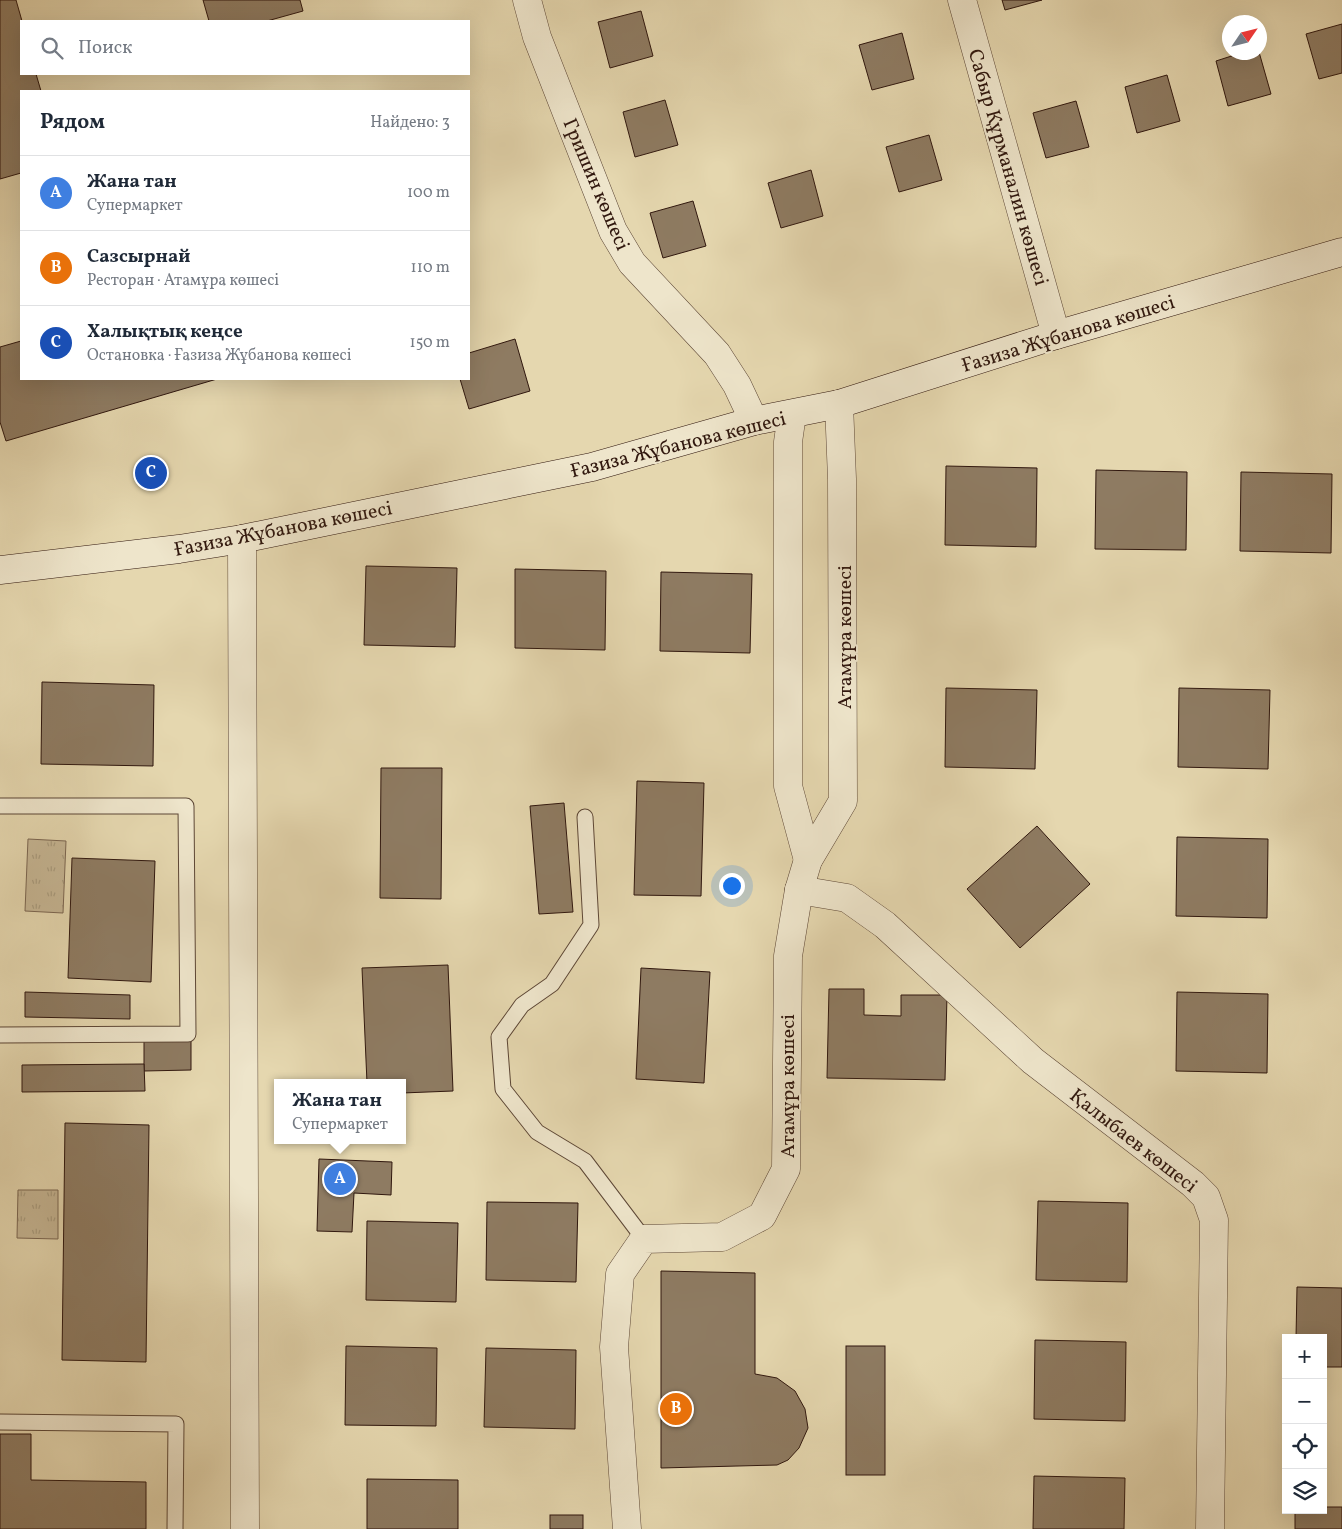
<!DOCTYPE html>
<html lang="ru">
<head>
<meta charset="utf-8">
<style>
	body { margin:0; font-family:Vollkorn,serif; background:#f2f2f3; color:#1f2937 }
	.controls { position:absolute; right:15px; bottom:15px; display:grid; overflow:hidden; border-radius:0px; box-shadow:0 5px 20px #0002 }
	.controls button { width:45px; height:45px; display:grid; place-items:center; padding:0; border:0; border-bottom:1px solid #e0e1e3; background:#fff; color:#1f2937; font:25px sans-serif }
	.compass { position:absolute; left:1222px; top:15px; width:45px; height:45px; border-radius:50%; background:#fff; box-shadow:0 5px 20px #0002; rotate:55deg }
	.you { position:absolute; left:731px; top:885px; width:18px; height:18px; margin:-12px; border:4px solid #fff; border-radius:50%; background:#1a73e8; box-shadow:0 0 0 8px #1a73e833 }
	.badge { display:grid; place-items:center; width:32px; height:32px; border-radius:50%; background:#2563eb; color:#fff; font-size:16px; font-weight:700 }
	.pin { position:absolute; translate:-50% -50%; border:2px solid #fff; box-shadow:0 1px 5px #0006 }
	.popup { position:absolute; left:274px; top:1079px; width:132px; height:65px; box-sizing:border-box; display:grid; place-content:center; border-radius:0px; background:#fff; filter:drop-shadow(0 1px 4px #0005); font-size:16px; white-space:nowrap; color:#747a83 }
	.popup b { font-size:19px; color:#1f2937 }
	.popup::after { content:''; position:absolute; left:50%; top:100%; margin-left:-10px; border:10px solid transparent; border-top-color:#fff }
	.list { margin:0; padding:0; list-style:none }
	h2 { display:flex; justify-content:space-between; align-items:center; height:65px; margin:0; padding:0 20px; font-size:21px }
	h2 small { font-size:16px; font-weight:400; color:#747a83 }
	.list li { display:grid; grid-template-columns:32px 1fr auto; gap:15px; align-items:center; box-sizing:border-box; height:75px; padding:0 20px; border-top:1px solid #e0e1e3 }
	.list b { display:block; font-size:19px; white-space:nowrap }
	.list p { margin:0; font-size:16px; white-space:nowrap; color:#747a83 }
	.list em { font-size:16px; font-style:normal; color:#747a83 }
	.icon { flex:none; width:28px; height:28px; fill:none; stroke:currentColor; stroke-width:2; stroke-linecap:round; stroke-linejoin:round }
	.map { position:relative; flex:none; width:1342px; height:1529px; overflow:hidden }
	.search { position:absolute; background:#fff; box-shadow:0 5px 20px #0002; left:20px; top:20px; width:450px; height:55px; display:flex; align-items:center; gap:12px; box-sizing:border-box; padding:0 18px; border-radius:0px; color:#747a83; font-size:19px }
	.panel { position:absolute; background:#fff; box-shadow:0 5px 20px #0002; left:20px; top:90px; width:450px; height:290px; border-radius:0px }
	.map>svg:first-child { display:block }
	.park { fill:url(#park-tufts); stroke:#7b6651 }
	.building { fill:#8e7b62; stroke:#30170e }
	.lines { fill:none; stroke-linecap:round; stroke-linejoin:round }
	.lane-casing { stroke:#5d4736; stroke-width:17 }
	.street-casing { stroke:#5d4736; stroke-width:29 }
	.secondary-casing { stroke:#30170e; stroke-width:29 }
	.lane { stroke:#eee5cb; stroke-width:15 }
	.street { stroke:#eee5cb; stroke-width:28 }
	.secondary { stroke:#eee5cb; stroke-width:28 }
	.labels { text-anchor:middle; stroke-width:4; stroke-linejoin:round; paint-order:stroke }
	.street-label { font-size:20px; fill:#30170e; stroke:#eee5cb }
</style>
</head>
<body>
<div class="map">
<svg width="1342" height="1529" viewBox="0 0 1342 1529">
	<defs>
		<pattern id="park-tufts" width="24" height="20" patternUnits="userSpaceOnUse" patternTransform="scale(1.25)"><rect width="24" height="20" fill="#c6b694"/><path d="M3 7l-1-3M5 7V3M7 7l1-3M15 17l-1-3M17 17v-4M19 17l1-3" fill="none" stroke="#aa9c7e"/></pattern>
	</defs>
	<rect width="100%" height="100%" fill="#e5d7af"/>
	<filter id="stains"><feTurbulence type="fractalNoise" baseFrequency=".004" numOctaves="4"/><feColorMatrix values="0 0 0 0 .2 0 0 0 0 .09 0 0 0 0 .02 0 0 0 .5 -.17"/></filter>
	<radialGradient id="worn" r=".72"><stop offset=".6" stop-color="#630" stop-opacity="0"/><stop offset="1" stop-color="#630" stop-opacity=".3"/></radialGradient>
	<g class="park">
		<path d="M 28,839 L 66,841 L 63,913 L 25,911 Z"/>
		<path d="M 18,1190 L 58,1190 L 58,1239 L 17,1238 Z"/>
	</g>
	<g class="building">
		<path d="M 0,0 L 16,0 L 22,21 L 21,74 L 36,74 L 41,91 L 21,91 L 21,173 L 0,179 Z"/>
		<path d="M 203,0 L 300,0 L 303,11 L 267,21 L 209,21 Z"/>
		<path d="M 1002,0 L 1042,0 L 1005,10 Z"/>
		<path d="M 641,11 L 653,56 L 610,68 L 598,22 Z"/>
		<path d="M 1342,24 L 1342,73 L 1319,79 L 1306,34 Z"/>
		<path d="M 902,33 L 914,79 L 872,90 L 859,45 Z"/>
		<path d="M 1244,52 L 1259,52 L 1271,94 L 1228,106 L 1216,61 Z"/>
		<path d="M 1167,75 L 1180,121 L 1137,133 L 1125,87 Z"/>
		<path d="M 665,100 L 678,145 L 635,157 L 623,112 Z"/>
		<path d="M 1076,101 L 1089,147 L 1046,158 L 1033,113 Z"/>
		<path d="M 929,135 L 942,180 L 899,192 L 886,147 Z"/>
		<path d="M 811,170 L 823,216 L 781,228 L 768,183 Z"/>
		<path d="M 693,201 L 706,246 L 663,258 L 650,213 Z"/>
		<path d="M 515,339 L 530,391 L 469,409 L 460,379 L 469,379 L 469,353 Z"/>
		<path d="M 21,341 L 21,379 L 217,379 L 6,441 L 0,422 L 0,347 Z"/>
		<path d="M 946,466 L 1037,468 L 1036,547 L 945,545 Z"/>
		<path d="M 1096,470 L 1187,472 L 1186,550 L 1095,549 Z"/>
		<path d="M 1241,472 L 1332,474 L 1331,553 L 1240,551 Z"/>
		<path d="M 366,566 L 457,568 L 455,647 L 364,645 Z"/>
		<path d="M 515,569 L 606,571 L 605,650 L 515,648 Z"/>
		<path d="M 661,572 L 752,574 L 750,653 L 660,651 Z"/>
		<path d="M 42,682 L 154,685 L 153,766 L 41,764 Z"/>
		<path d="M 946,688 L 1037,690 L 1035,769 L 945,767 Z"/>
		<path d="M 1179,688 L 1270,690 L 1268,769 L 1178,767 Z"/>
		<path d="M 381,768 L 442,768 L 441,899 L 380,898 Z"/>
		<path d="M 637,781 L 704,783 L 701,896 L 634,895 Z"/>
		<path d="M 564,803 L 573,912 L 539,914 L 530,806 Z"/>
		<path d="M 1037,826 L 1090,884 L 1020,948 L 967,889 Z"/>
		<path d="M 1177,837 L 1268,839 L 1267,918 L 1176,916 Z"/>
		<path d="M 72,858 L 155,861 L 151,982 L 68,978 Z"/>
		<path d="M 448,965 L 453,1091 L 402,1093 L 402,1083 L 367,1083 L 362,968 Z"/>
		<path d="M 641,968 L 710,972 L 704,1083 L 636,1079 Z"/>
		<path d="M 829,989 L 864,989 L 864,1015 L 901,1016 L 901,995 L 947,995 L 945,1080 L 827,1078 Z"/>
		<path d="M 25,992 L 130,995 L 130,1019 L 25,1017 Z"/>
		<path d="M 1177,992 L 1268,994 L 1267,1073 L 1176,1071 Z"/>
		<path d="M 191,1039 L 191,1070 L 144,1071 L 144,1041 Z"/>
		<path d="M 144,1064 L 145,1091 L 22,1092 L 22,1065 Z"/>
		<path d="M 65,1123 L 149,1125 L 146,1362 L 62,1360 Z"/>
		<path d="M 319,1159 L 392,1162 L 391,1195 L 354,1193 L 352,1232 L 317,1231 Z"/>
		<path d="M 1038,1201 L 1128,1203 L 1127,1282 L 1036,1280 Z"/>
		<path d="M 487,1202 L 578,1203 L 576,1282 L 486,1280 Z"/>
		<path d="M 367,1221 L 458,1223 L 456,1302 L 366,1300 Z"/>
		<path d="M 661,1271 L 755,1273 L 755,1374 L 777,1378 L 795,1391 L 805,1409 L 808,1428 L 799,1448 L 788,1460 L 777,1465 L 661,1468 Z"/>
		<path d="M 1297,1287 L 1342,1288 L 1342,1367 L 1323,1367 L 1323,1338 L 1296,1338 Z"/>
		<path d="M 1035,1340 L 1126,1342 L 1125,1421 L 1034,1419 Z"/>
		<path d="M 346,1346 L 437,1348 L 436,1426 L 345,1425 Z"/>
		<rect x="846" y="1346" width="39" height="129"/>
		<path d="M 486,1348 L 576,1350 L 575,1429 L 484,1427 Z"/>
		<path d="M 0,1434 L 31,1434 L 31,1480 L 146,1482 L 146,1529 L 0,1529 Z"/>
		<path d="M 1034,1476 L 1125,1478 L 1124,1529 L 1033,1529 Z"/>
		<path d="M 367,1479 L 458,1480 L 458,1529 L 367,1529 Z"/>
		<path d="M 1323,1507 L 1342,1507 L 1342,1529 L 1295,1529 L 1295,1510 L 1323,1510 Z"/>
		<rect x="550" y="1515" width="33" height="14"/>
	</g>
	<g class="lines">
		<g class="lane-casing">
			<g id="lane">
				<path d="M 0,806 L 186,806 L 188,1034 L 0,1035"/>
				<path d="M 585,817 L 591,925 L 552,984 L 522,1005 L 499,1037 L 503,1089 L 537,1132 L 585,1161 L 644,1239"/>
				<path d="M 0,1422 L 176,1424 L 175,1529"/>
			</g>
		</g>
		<g class="street-casing">
			<g id="street">
				<path d="M 527,0 L 537,37 L 613,231 L 632,263 L 717,354 L 737,385 L 754,421"/>
				<path d="M 962,0 L 1056,335"/>
				<path d="M 792,414 L 788,442 L 788,786 L 808,860"/>
				<path d="M 242,539 L 245,1529"/>
				<path d="M 799,890 L 847,898 L 885,925 L 1033,1061 L 1193,1184 L 1206,1197 L 1214,1220 L 1210,1529"/>
				<path d="M 627,1529 L 614,1347 L 620,1274 L 644,1239 L 722,1237 L 762,1216 L 786,1169 L 788,956 L 799,890 L 808,860 L 843,801 L 842,479 L 839,404"/>
			</g>
		</g>
		<g class="secondary-casing">
			<path id="secondary" d="M 0,570 L 179,549 L 242,539 L 592,467 L 754,421 L 839,404 L 1056,335 L 1342,252"/>
		</g>
		<use href="#lane" class="lane"/>
		<use href="#street" class="street"/>
		<use href="#secondary" class="secondary"/>
	</g>
	<g class="labels">
		<g class="street-label">
			<text transform="translate(1009 167) rotate(74)" y="7">Сабыр Құрманалин көшесі</text>
			<text transform="translate(597 184) rotate(67)" y="7">Гришин көшесі</text>
			<text transform="translate(1068 333) rotate(-17)" y="7">Ғазиза Жұбанова көшесі</text>
			<text transform="translate(678 444) rotate(-14)" y="7">Ғазиза Жұбанова көшесі</text>
			<text transform="translate(283 528) rotate(-11)" y="7">Ғазиза Жұбанова көшесі</text>
			<text transform="translate(844 637) rotate(-90)" y="7">Атамұра көшесі</text>
			<text transform="translate(787 1086) rotate(-90)" y="7">Атамұра көшесі</text>
			<text transform="translate(1134 1140) rotate(38)" y="7">Қалыбаев көшесі</text>
		</g>
	</g>
	<rect width="100%" height="100%" filter="url(#stains)"/>
	<rect width="100%" height="100%" fill="url(#worn)"/>
</svg>
<div class="controls">
<button>+</button>
<button>−</button>
<button><svg class="icon" aria-label="locate" viewBox="0 0 24 24"><circle cx="12" cy="12" r="6"/><path d="M12 2v4M12 18v4M2 12h4M18 12h4"/></svg></button>
<button><svg class="icon" aria-label="layers" viewBox="0 0 24 24"><path d="M12 4l9 5-9 5-9-5zM3 14l9 5 9-5"/></svg></button>
</div>
<svg class="compass" viewBox="-18 -18 36 36"><path d="M0-13l5 13h-10z" fill="#e53935"/><path d="M0 13l5-13h-10z" fill="#747a83"/></svg>
<div class="you"></div>
<div class="pin badge" style="left:340px;top:1179px;background:#3f7fe0">A</div>
<div class="popup"><b>Жана тан</b>Супермаркет</div>
<div class="pin badge" style="left:676px;top:1409px;background:#e8710a">B</div>
<div class="pin badge" style="left:151px;top:473px;background:#1a4fb4">C</div>
<div class="search"><svg class="icon" aria-label="search" viewBox="0 0 24 24"><circle cx="10" cy="10" r="6"/><path d="M15 15l6 6"/></svg>Поиск</div>
<section class="panel">
<h2>Рядом<small>Найдено: 3</small></h2>
<ul class="list">
<li><span class="badge" style="background:#3f7fe0">A</span><div><b>Жана тан</b><p>Супермаркет</p></div><em>100 m</em></li>
<li><span class="badge" style="background:#e8710a">B</span><div><b>Сазсырнай</b><p>Ресторан · Атамұра көшесі</p></div><em>110 m</em></li>
<li><span class="badge" style="background:#1a4fb4">C</span><div><b>Халықтық кеңсе</b><p>Остановка · Ғазиза Жұбанова көшесі</p></div><em>150 m</em></li>
</ul>
</section>
</div>
</body>
</html>
